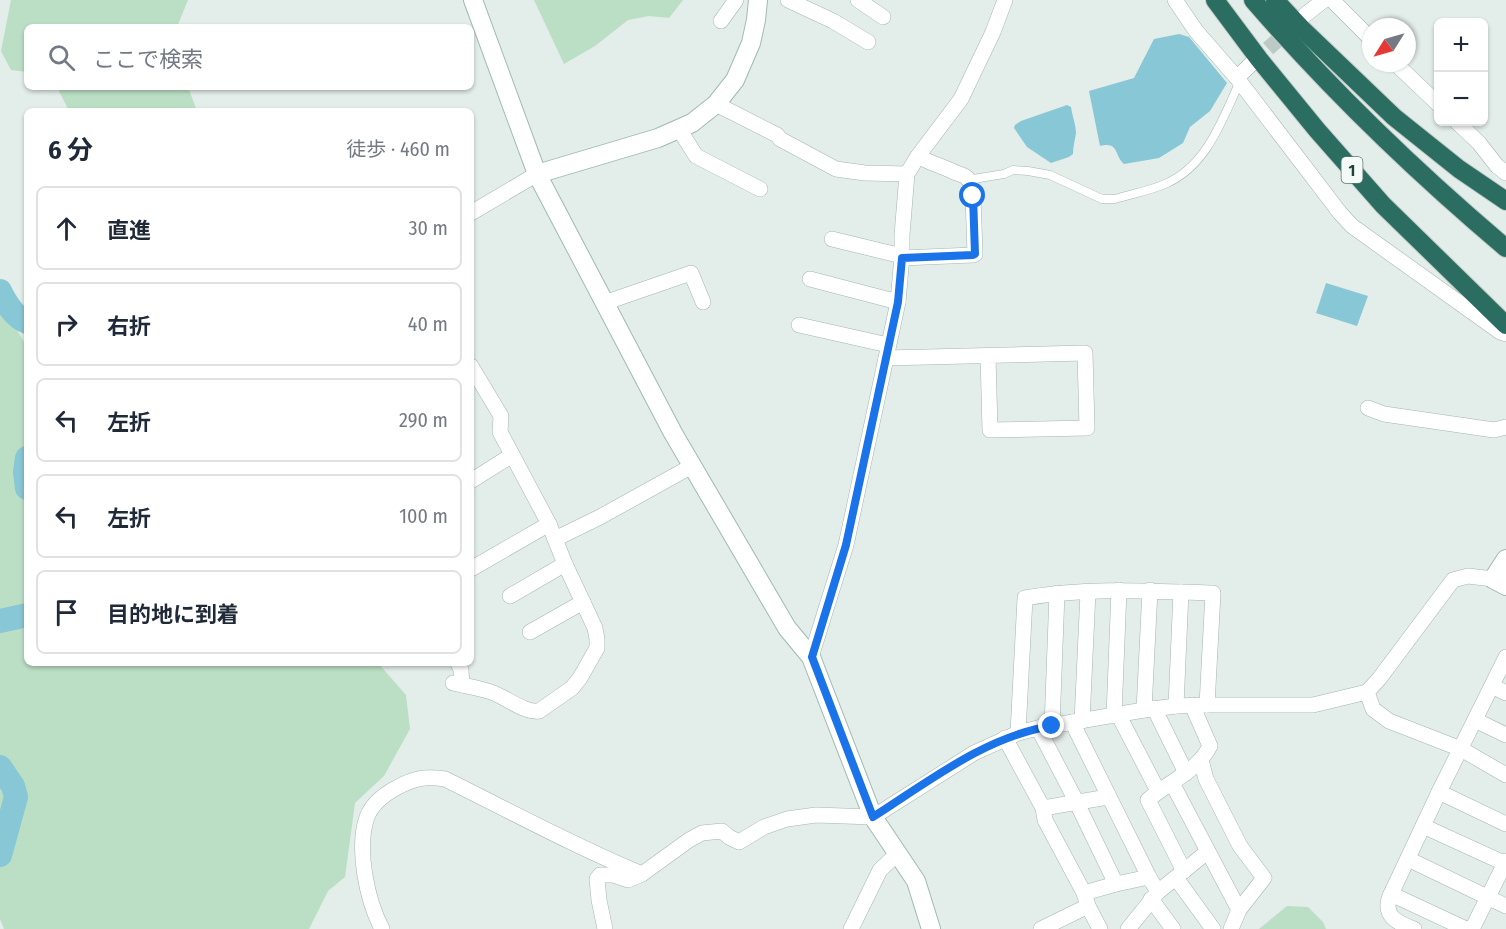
<!DOCTYPE html>
<html lang="ja">
<head>
<meta charset="utf-8">
<style>
	body { margin:0; font-family:"Fira Sans Condensed","Noto Sans JP",sans-serif; background:#f6f6f7; color:#1f2937 }
	.controls { position:absolute; right:18px; top:18px; display:grid; overflow:hidden; border-radius:9px; box-shadow:0 2px 4px #0004 }
	.controls button { width:54px; height:54px; display:grid; place-items:center; padding:0; border:0; border-bottom:2px solid #e0e1e3; background:#fff; color:#1f2937; font:30px sans-serif }
	.compass { position:absolute; left:1362px; top:18px; width:54px; height:54px; border-radius:50%; background:#fff; box-shadow:0 2px 4px #0004; rotate:233deg }
	.stop { position:absolute; width:18px; height:18px; margin:-14px; border:4px solid #1a73e8; border-radius:50%; background:#fff }
	.stop.end { background:#1a73e8; border-color:#fff; box-shadow:0 2px 6px #0008 }
	.list { margin:0; padding:0; list-style:none }
	h2 { display:flex; justify-content:space-between; align-items:center; height:78px; margin:0; padding:0 24px; font-size:26px }
	h2 small { font-size:20px; font-weight:400; color:#747a83 }
	.list li { display:grid; grid-template-columns:39px 1fr auto; gap:18px; align-items:center; box-sizing:border-box; height:84px; margin:0 12px 12px; padding:0 12px; border:2px solid #e0e1e3; border-radius:9px }
	.list b { display:block; font-size:22px; white-space:nowrap }
	.list em { font-size:20px; font-style:normal; color:#747a83 }
	.icon { flex:none; width:33px; height:33px; fill:none; stroke:currentColor; stroke-width:2; stroke-linecap:round; stroke-linejoin:round }
	.map { position:relative; flex:none; width:1506px; height:929px; overflow:hidden }
	.search { position:absolute; background:#fff; box-shadow:0 2px 4px #0004; left:24px; top:24px; width:450px; height:66px; display:flex; align-items:center; gap:15px; box-sizing:border-box; padding:0 21px; border-radius:9px; color:#747a83; font-size:22px }
	.panel { position:absolute; background:#fff; box-shadow:0 2px 4px #0004; left:24px; top:108px; width:450px; height:558px; border-radius:9px }
	.map>svg:first-child { display:block }
	.green { fill:#bbdfc5 }
	.water { fill:#88c7d5 }
	.lines { fill:none; stroke-linecap:round; stroke-linejoin:round }
	.river { stroke:#88c7d5; stroke-width:24 }
	.street-tunnel { stroke:#bccac6; stroke-width:15; stroke-dasharray:15 8; stroke-linecap:butt }
	.lane-casing { stroke:#a5b6b0; stroke-width:9 }
	.street-casing { stroke:#a5b6b0; stroke-width:16 }
	.secondary-casing { stroke:#a0bab1; stroke-width:20 }
	.highway-casing { stroke:#c1cac7; stroke-width:20 }
	.lane { stroke:#fff; stroke-width:8 }
	.street { stroke:#fff; stroke-width:15 }
	.secondary { stroke:#fff; stroke-width:18 }
	.highway { stroke:#2c6d61; stroke-width:18 }
	.route { stroke:#1a73e8; stroke-width:8 }
	.labels { text-anchor:middle; stroke-width:6; stroke-linejoin:round; paint-order:stroke }
	.shield { fill:#f4faf7; stroke:#607871; stroke-width:1.5 }
	.shield-label { font-size:16px; font-weight:bold; fill:#214038 }
</style>
</head>
<body>
<div class="map">
<svg width="1506" height="929" viewBox="0 0 1506 929">
	<rect width="100%" height="100%" fill="#e3ede9"/>
	<g class="green">
		<path d="M 11,0 L 188,0 L 177,27 L 27,27 L 27,72 L 11,70 L 1,51 Z"/>
		<path d="M 534,0 L 683,0 L 669,18 L 649,16 L 628,20 L 595,46 L 564,64 Z"/>
		<path d="M 57,87 L 188,87 L 197,111 L 69,111 Z"/>
		<path d="M 0,301 L 27,347 L 27,663 L 378,663 L 406,695 L 410,729 L 384,776 L 355,803 L 345,877 L 328,891 L 309,929 L 4,929 L 0,919 Z"/>
		<path d="M 1287,906 L 1308,907 L 1323,922 L 1326,929 L 1259,929 Z"/>
	</g>
	<g class="water">
		<path d="M 1179,34 L 1189,37 L 1227,83 L 1210,111 L 1190,127 L 1183,143 L 1159,158 L 1124,164 C 1114,155 1119,141 1100,146 L 1089,91 L 1134,78 L 1154,39 Z"/>
		<path d="M 1067,105 L 1071,107 C 1072,115 1076,125 1076,133 C 1075,140 1073,146 1073,154 L 1069,157 L 1051,163 L 1027,147 L 1014,128 L 1015,125 L 1021,121 Z"/>
		<path d="M 1326,283 L 1368,296 L 1357,326 L 1316,313 Z"/>
	</g>
	<g class="lines">
		<g class="river">
			<path d="M 0,291 C 6,303 14,317 27,322"/>
			<path d="M 27,458 L 25,472 L 27,488"/>
			<path d="M 0,621 L 27,615"/>
			<path d="M 0,767 L 13,786 L 16,797 L 0,855"/>
		</g>
		<path class="street-tunnel" d="M 1251,64 L 1291,28"/>
		<g class="lane-casing">
			<path id="lane" d="M 969,181 L 973,179 L 1004,174 L 1013,170 L 1028,171 L 1050,175 L 1102,199 L 1115,199 C 1131,194 1149,191 1165,184 C 1205,167 1220,125 1237,88 L 1241,84"/>
		</g>
		<g class="street-casing">
			<g id="street">
				<path d="M 788,0 L 833,21 L 868,42"/>
				<path d="M 858,0 L 883,17"/>
				<path d="M 1175,0 L 1196,31 L 1237,78 L 1340,213 L 1352,226 L 1500,332 L 1506,334"/>
				<path d="M 1332,0 L 1371,39"/>
				<path d="M 1305,15 L 1324,0"/>
				<path d="M 721,21 L 736,0"/>
				<path d="M 1395,63 L 1438,104"/>
				<path d="M 1237,78 L 1251,64"/>
				<path d="M 716,104 L 777,135 L 780,139 L 836,169 L 865,173 L 907,174"/>
				<path d="M 1457,122 L 1479,143 L 1497,166 L 1506,173"/>
				<path d="M 679,129 L 696,156 L 760,189"/>
				<path d="M 471,213 L 537,174"/>
				<path d="M 832,239 L 902,256"/>
				<path d="M 902,258 L 973,255 L 975,254 L 973,196 C 972,189 972,183 967,178 C 963,174 958,174 954,172 C 942,166 929,163 918,156"/>
				<path d="M 810,279 L 898,302"/>
				<path d="M 604,303 L 691,273 L 703,302"/>
				<path d="M 799,325 L 888,345"/>
				<path d="M 886,358 L 1085,353 L 1087,428 L 990,430 L 988,356"/>
				<path d="M 1368,408 L 1384,414 L 1494,430 L 1506,427"/>
				<path d="M 471,481 L 512,455"/>
				<path d="M 555,539 L 600,517 L 692,466"/>
				<path d="M 471,569 L 549,524"/>
				<path d="M 510,596 L 565,564"/>
				<path d="M 530,632 L 583,602"/>
				<path d="M 811,657 L 846,545 L 898,302 L 902,256 L 902,235 L 907,174 L 918,156 L 961,99 L 993,32 L 1005,0"/>
				<path d="M 458,663 L 461,670 L 462,685"/>
				<path d="M 453,683 C 466,686 479,688 491,692 C 506,697 524,713 539,711 L 572,688 L 580,678 L 597,648 L 597,639 L 595,628 L 565,564 L 549,524 L 500,432 L 501,416 L 471,366"/>
				<path d="M 1492,686 L 1506,693"/>
				<path d="M 1367,692 L 1379,679 L 1453,580 L 1468,576 L 1493,579"/>
				<path d="M 1176,706 L 1181,592"/>
				<path d="M 1154,708 L 1186,773"/>
				<path d="M 1144,710 L 1150,590"/>
				<path d="M 1118,714 L 1158,791"/>
				<path d="M 1114,715 L 1119,590"/>
				<path d="M 1475,720 L 1506,735"/>
				<path d="M 1082,721 L 1088,592"/>
				<path d="M 1072,722 L 1149,877 L 1158,892"/>
				<path d="M 1052,726 L 1057,593"/>
				<path d="M 1038,728 L 1074,797 L 1116,884"/>
				<path d="M 1018,733 L 1025,598 C 1087,587 1150,591 1213,593 L 1207,705"/>
				<path d="M 1005,738 L 1043,808 L 1045,820 L 1084,893 L 1088,906 L 1100,929"/>
				<path d="M 1201,760 L 1206,779 L 1240,846 L 1264,878 L 1239,910 L 1231,929"/>
				<path d="M 1172,783 L 1239,910"/>
				<path d="M 1439,792 L 1506,824"/>
				<path d="M 1043,808 L 1108,797"/>
				<path d="M 1423,826 L 1506,864"/>
				<path d="M 1408,859 L 1506,906"/>
				<path d="M 1184,871 L 1148,800 C 1168,782 1197,772 1210,746 L 1192,705"/>
				<path d="M 1176,878 L 1213,929"/>
				<path d="M 1084,893 L 1116,884 L 1149,877"/>
				<path d="M 1391,894 C 1381,915 1397,923 1414,929"/>
				<path d="M 1151,899 L 1173,929"/>
				<path d="M 382,929 C 367,900 356,849 367,817 C 372,804 385,794 396,788 C 414,778 425,776 445,779 C 510,811 574,846 642,874 L 689,840 L 702,833 L 722,831 L 729,837 L 739,842 L 764,827 L 787,819 L 816,815 L 873,817 L 974,753 L 1018,733 L 1038,728 L 1144,710 L 1176,706 L 1207,705 L 1313,705 L 1367,692 L 1373,709 L 1389,721 L 1461,749 L 1506,775"/>
				<path d="M 605,929 L 599,900 L 597,879 L 600,875 L 613,875 L 628,880 L 642,874"/>
				<path d="M 851,929 L 880,870 L 897,854"/>
				<path d="M 1041,929 L 1088,906"/>
				<path d="M 1128,929 L 1158,892 L 1207,852"/>
				<path d="M 1466,929 L 1391,894 L 1439,792 L 1506,657"/>
				<path d="M 1472,929 L 1506,861"/>
			</g>
		</g>
		<g class="secondary-casing">
			<g id="secondary">
				<path d="M 473,0 L 537,174 L 673,433 L 787,628 L 811,657 L 873,817 L 916,881 L 931,929"/>
				<path d="M 537,174 L 658,138 L 692,123 L 716,104 L 735,80 L 751,43 L 756,20 L 758,0"/>
				<path d="M 1506,559 L 1493,579 L 1506,586"/>
			</g>
		</g>
		<g class="highway-casing">
			<g id="highway">
				<path d="M 1215,0 L 1259,59 L 1317,130 L 1383,205 L 1506,325"/>
				<path d="M 1253,0 C 1330,89 1416,172 1506,248"/>
				<path d="M 1275,0 L 1302,29 L 1394,117 L 1459,169 L 1506,201"/>
			</g>
		</g>
		<use href="#lane" class="lane"/>
		<use href="#street" class="street"/>
		<use href="#secondary" class="secondary"/>
		<use href="#highway" class="highway"/>
	</g>
	<g class="lines">
		<path class="route" d="M 973,196 L 975,254 L 973,255 L 902,258 L 898,302 L 846,545 L 812,657 L 873,817 C 928,782 986,736 1052,726"/>
	</g>
	<g class="labels">
		<rect class="shield" x="1341.5" y="157" width="21" height="26" rx="4.5"/>
		<g class="shield-label">
			<text x="1352" y="176">1</text>
		</g>
	</g>
</svg>
<div class="controls">
<button>+</button>
<button>−</button>
</div>
<svg class="compass" viewBox="-18 -18 36 36"><path d="M0-13l5 13h-10z" fill="#e53935"/><path d="M0 13l5-13h-10z" fill="#747a83"/></svg>
<div class="stop" style="left:973px;top:196px"></div>
<div class="stop end" style="left:1052px;top:726px"></div>
<div class="search"><svg class="icon" aria-label="search" viewBox="0 0 24 24"><circle cx="10" cy="10" r="6"/><path d="M15 15l6 6"/></svg>ここで検索</div>
<section class="panel">
<h2>6 分<small>徒歩 · 460 m</small></h2>
<ul class="list">
<li><svg class="icon" aria-label="ahead" viewBox="0 0 24 24"><path d="M12 20V5M6 11l6-6 6 6"/></svg><div><b>直進</b></div><em>30 m</em></li>
<li><svg class="icon" aria-label="right" viewBox="0 0 24 24"><path d="M7 20v-9h11M14 6l5 5-5 5"/></svg><div><b>右折</b></div><em>40 m</em></li>
<li><svg class="icon" aria-label="left" viewBox="0 0 24 24"><path d="M17 20v-9H6M10 6l-5 5 5 5"/></svg><div><b>左折</b></div><em>290 m</em></li>
<li><svg class="icon" aria-label="left" viewBox="0 0 24 24"><path d="M17 20v-9H6M10 6l-5 5 5 5"/></svg><div><b>左折</b></div><em>100 m</em></li>
<li><svg class="icon" aria-label="arrive" viewBox="0 0 24 24"><path d="M6 21V4h12l-3 4 3 4H6"/></svg><div><b>目的地に到着</b></div></li>
</ul>
</section>
</div>
</body>
</html>
